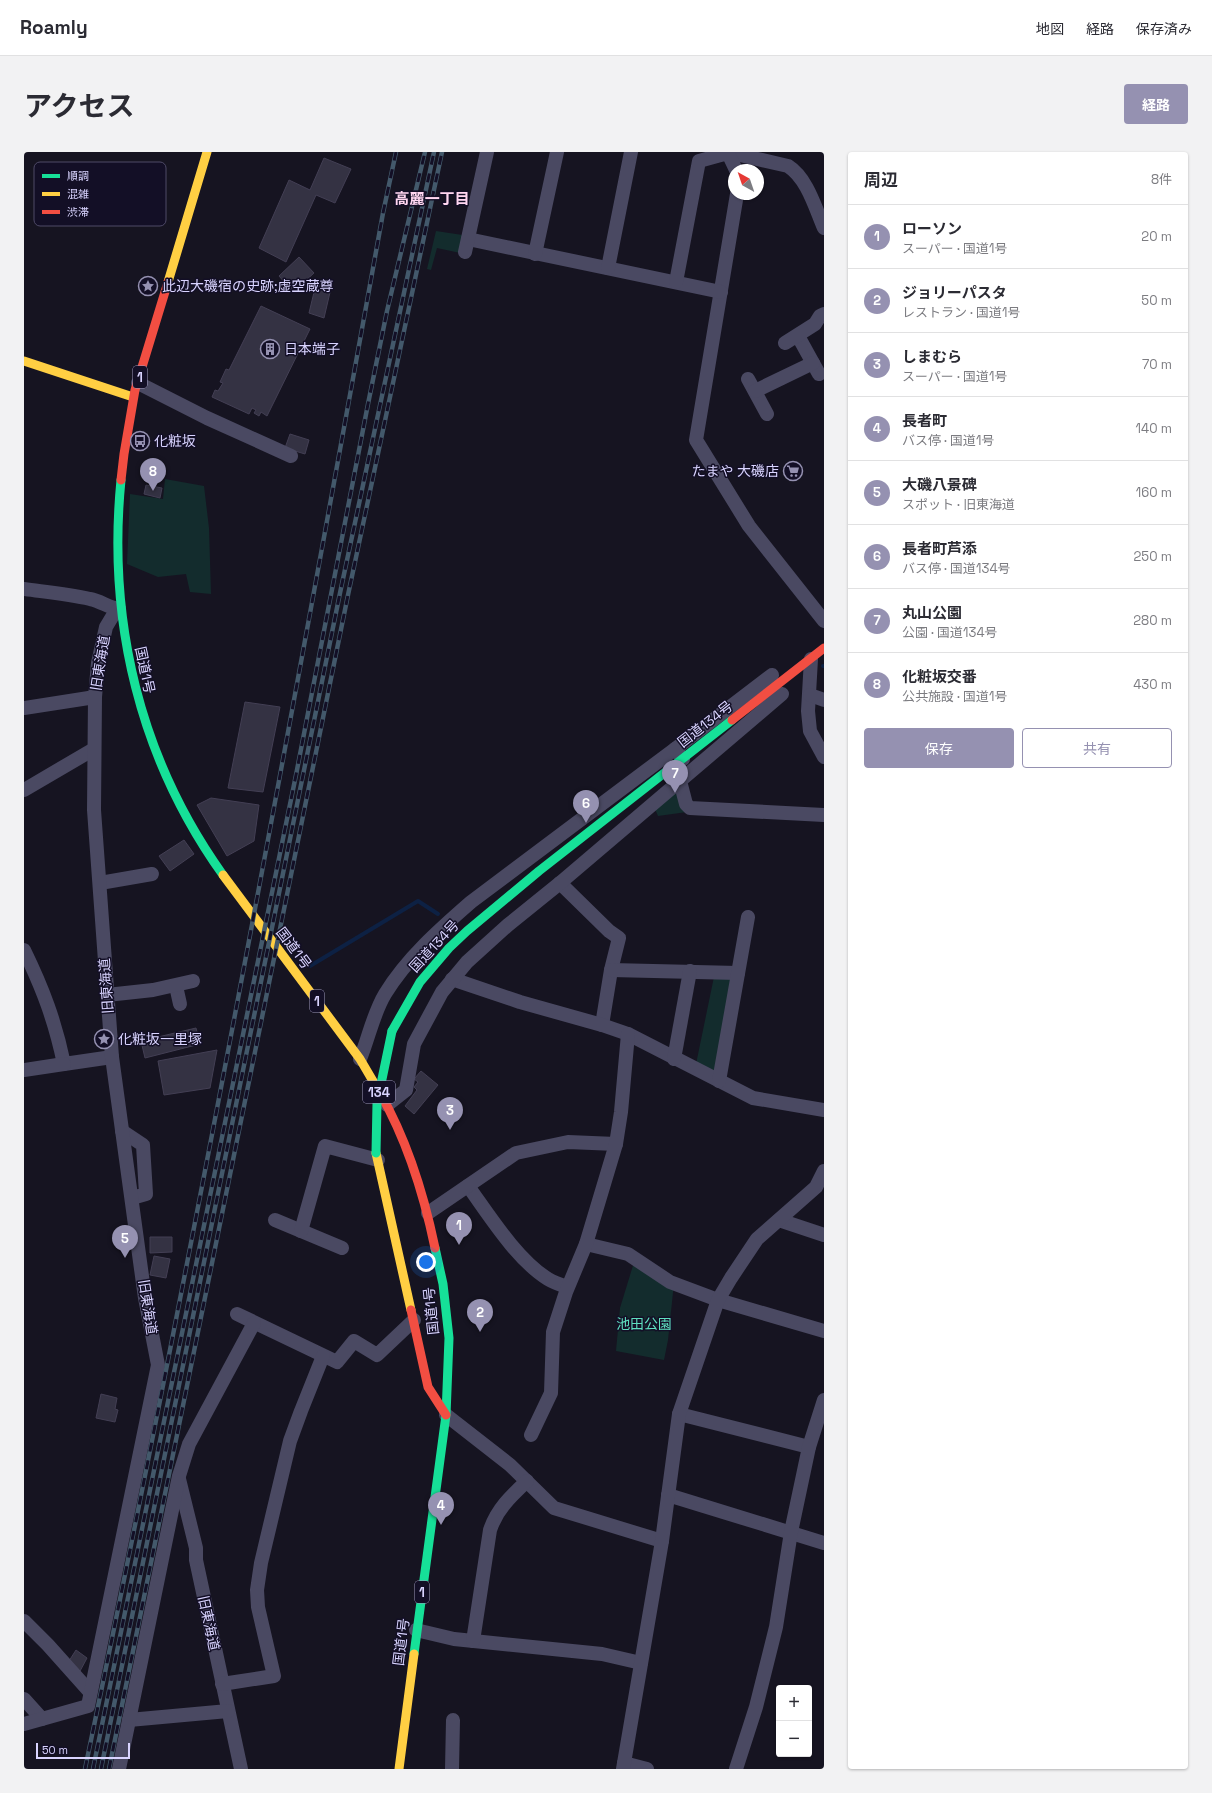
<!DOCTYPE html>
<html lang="ja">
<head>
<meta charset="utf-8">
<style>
	body { margin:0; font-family:"Space Grotesk","Noto Sans JP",sans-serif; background:#f2f2f3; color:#2b2b33 }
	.controls { position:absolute; right:12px; bottom:12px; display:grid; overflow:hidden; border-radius:4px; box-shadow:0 1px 3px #0004 }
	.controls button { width:36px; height:36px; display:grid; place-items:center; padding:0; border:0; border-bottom:1px solid #e1e1e2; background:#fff; color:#2b2b33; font:20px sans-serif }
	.compass { position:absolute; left:704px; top:12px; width:36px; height:36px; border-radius:50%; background:#fff; box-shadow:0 1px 3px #0004; rotate:320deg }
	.scale { position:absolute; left:12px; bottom:10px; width:94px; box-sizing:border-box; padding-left:4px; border:2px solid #d9d4ff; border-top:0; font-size:11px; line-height:14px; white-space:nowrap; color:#d9d4ff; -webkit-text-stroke:3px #130f26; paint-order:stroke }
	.you { position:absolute; left:402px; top:1110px; width:14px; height:14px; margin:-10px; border:3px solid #fff; border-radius:50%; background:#1a73e8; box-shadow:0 0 0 6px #1a73e833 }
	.badge { display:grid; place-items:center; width:26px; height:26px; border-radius:50%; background:#9591b1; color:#fff; font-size:13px; font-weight:700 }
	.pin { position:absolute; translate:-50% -33px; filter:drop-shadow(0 1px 2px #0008) }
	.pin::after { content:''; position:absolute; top:21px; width:14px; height:12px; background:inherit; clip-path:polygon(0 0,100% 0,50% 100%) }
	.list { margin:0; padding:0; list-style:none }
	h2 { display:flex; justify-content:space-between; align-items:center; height:52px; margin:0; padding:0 16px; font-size:17px }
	h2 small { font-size:13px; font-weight:400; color:#7c7c81 }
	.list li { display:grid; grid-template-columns:26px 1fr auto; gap:12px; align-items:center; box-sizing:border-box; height:64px; padding:0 16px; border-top:1px solid #e1e1e2 }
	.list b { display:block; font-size:15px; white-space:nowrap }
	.list p { margin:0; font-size:13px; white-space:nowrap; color:#7c7c81 }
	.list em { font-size:13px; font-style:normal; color:#7c7c81 }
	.actions { display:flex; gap:8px; padding:12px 16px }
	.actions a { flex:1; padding:9px 0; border:1px solid #9591b1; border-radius:4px; text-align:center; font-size:14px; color:#9591b1 }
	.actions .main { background:#9591b1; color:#fff }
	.map { position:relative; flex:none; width:800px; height:1617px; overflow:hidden; border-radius:4px }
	header { display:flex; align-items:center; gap:24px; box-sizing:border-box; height:56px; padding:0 20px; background:#fff; border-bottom:1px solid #e1e1e2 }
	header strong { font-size:19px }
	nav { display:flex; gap:22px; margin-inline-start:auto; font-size:14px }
	.intro { display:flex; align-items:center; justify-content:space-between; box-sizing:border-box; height:96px; padding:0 24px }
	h1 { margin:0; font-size:28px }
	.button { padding:10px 18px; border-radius:4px; background:#9591b1; color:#fff; font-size:14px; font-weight:700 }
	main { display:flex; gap:24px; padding:0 24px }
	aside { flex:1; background:#fff; border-radius:4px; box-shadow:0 1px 3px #0004 }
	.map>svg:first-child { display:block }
	.green { fill:#132c2d }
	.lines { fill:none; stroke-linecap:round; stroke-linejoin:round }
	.stream { stroke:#0d2144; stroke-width:4 }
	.building { fill:#343243; stroke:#433f54 }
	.street { stroke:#4a4962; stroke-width:14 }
	.fast { stroke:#16e098; stroke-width:9 }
	.slow { stroke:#ffcf43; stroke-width:9 }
	.jam { stroke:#f24e42; stroke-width:9 }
	.rail-casing { stroke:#43596b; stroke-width:4.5 }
	.rail { stroke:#130f26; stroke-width:3; stroke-dasharray:9; stroke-linecap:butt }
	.fast-bridge { stroke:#16e098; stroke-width:9 }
	.labels { text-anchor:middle; stroke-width:3; stroke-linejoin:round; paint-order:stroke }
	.shield { fill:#130f26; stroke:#9e99be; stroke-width:1 }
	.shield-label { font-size:13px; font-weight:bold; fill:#d9d4ff }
	.poi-label { font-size:14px; fill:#d9d4ff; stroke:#130f26; text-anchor:start }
	.street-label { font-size:14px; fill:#d9d4ff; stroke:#130f26 }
	.park-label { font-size:14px; fill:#5fe0c0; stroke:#130f26 }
	.neighbourhood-label { font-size:15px; font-weight:bold; fill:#ffd6f0; stroke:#130f26 }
	.key { fill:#130f26; stroke:#4e4a67; stroke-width:1 }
	.key-label { font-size:11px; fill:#d9d4ff }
</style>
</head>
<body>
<header>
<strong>Roamly</strong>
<nav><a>地図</a><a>経路</a><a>保存済み</a></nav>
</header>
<div class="intro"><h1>アクセス</h1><a class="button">経路</a></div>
<main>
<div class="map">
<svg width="800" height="1617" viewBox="0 0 800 1617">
	<rect width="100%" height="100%" fill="#161421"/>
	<g class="green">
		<path d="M 412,79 L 445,84 L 441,102 L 413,96 L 407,118 L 403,117 Z"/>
		<path d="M 141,327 L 180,334 L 185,376 L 187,442 L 166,440 L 162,422 L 134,425 L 103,412 L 106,342 L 139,347 Z"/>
		<path d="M 656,629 L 663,660 L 634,664 L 629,652 Z"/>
		<path d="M 691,820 L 714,821 L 695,929 L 671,917 Z"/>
		<path d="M 611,1107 L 650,1131 L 644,1188 L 640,1208 L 592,1199 L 596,1156 Z"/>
	</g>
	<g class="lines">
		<g class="stream">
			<path d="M 799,514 L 800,514"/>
			<path d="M 286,814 L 394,749 L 414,762"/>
		</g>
	</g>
	<g class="building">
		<path d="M 300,6 L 327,17 L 311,51 L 292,43 L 262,110 L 235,96 L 265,28 L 286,38 Z"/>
		<path d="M 275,105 L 290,121 L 269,140 L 255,124 Z"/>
		<path d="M 292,132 L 307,136 L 300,166 L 285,161 Z"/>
		<path d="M 237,154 L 286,177 L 243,264 L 237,260 L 235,264 L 230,261 L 232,258 L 228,256 L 225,262 L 188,245 L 191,238 L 194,239 L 199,231 L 196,230 L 202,217 L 205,218 Z"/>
		<path d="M 266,282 L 285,288 L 281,302 L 261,296 Z"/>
		<path d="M 122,333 L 138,336 L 136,346 L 120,342 Z"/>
		<path d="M 221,550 L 256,555 L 239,640 L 204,636 Z"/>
		<path d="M 187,646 L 235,653 L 230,689 L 203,704 L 173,653 Z"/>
		<path d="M 160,688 L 170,702 L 146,719 L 135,704 Z"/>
		<path d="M 172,876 L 176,892 L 121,906 L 117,889 Z"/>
		<path d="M 193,898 L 186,936 L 140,943 L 134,909 Z"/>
		<path d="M 397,919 L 414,933 L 390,962 L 381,954 L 393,938 L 390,935 L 394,930 L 390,927 Z"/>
		<path d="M 126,1085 L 148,1085 L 148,1100 L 126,1101 Z"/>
		<path d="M 130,1104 L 146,1107 L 142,1126 L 126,1123 Z"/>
		<path d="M 77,1242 L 93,1246 L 91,1257 L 94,1258 L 91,1270 L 72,1266 Z"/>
		<path d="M 52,1498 L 63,1506 L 55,1521 L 45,1509 Z"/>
	</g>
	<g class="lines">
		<g class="street">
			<path d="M 703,0 L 764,14 C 783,26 791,55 800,76"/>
			<path d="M 713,42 L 672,288 L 725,374 L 800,469"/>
			<path d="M 444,87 L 697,140"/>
			<path d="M 441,100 L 463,0"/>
			<path d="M 511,102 L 533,0"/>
			<path d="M 584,116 L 607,0"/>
			<path d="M 652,130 L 675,9 L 704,1 L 712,18"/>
			<path d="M 774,184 L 795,222"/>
			<path d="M 761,191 L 791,172 L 796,164 L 800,162"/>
			<path d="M 724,227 L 743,262"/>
			<path d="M 114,231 L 183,266 L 267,304"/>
			<path d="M 731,239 L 789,211"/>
			<path d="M 0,437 C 22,440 44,442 66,447 C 77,449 85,456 95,457"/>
			<path d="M 787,507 L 784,559 L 786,579 L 800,605"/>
			<path d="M 786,543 L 800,548"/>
			<path d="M 0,556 L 71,545"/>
			<path d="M 651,597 L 748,523"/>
			<path d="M 656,629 L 662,652 L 666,656 L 800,663"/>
			<path d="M 0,638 L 70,597"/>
			<path d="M 76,731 L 128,722"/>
			<path d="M 536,731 L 585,779 L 595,786 L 587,818 L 578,873"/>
			<path d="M 0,798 C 19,837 31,869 40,912 L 88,905"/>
			<path d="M 587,818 L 714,821"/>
			<path d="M 428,827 L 496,850 L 578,873 L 604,882 L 729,946 L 800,958"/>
			<path d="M 152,834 L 156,852"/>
			<path d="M 83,843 L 129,838 L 169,829"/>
			<path d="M 336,907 C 345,885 349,862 361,842 C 383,806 416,777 447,750 L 651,597 L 659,607"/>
			<path d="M 650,907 L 666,819"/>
			<path d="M 0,918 L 40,912"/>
			<path d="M 695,929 L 724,765"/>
			<path d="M 363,953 L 382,938 L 390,892 L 418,840 L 443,810 L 484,773 L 536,731 L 758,542"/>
			<path d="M 98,979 L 119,993 L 122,1042 L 108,1046"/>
			<path d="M 444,1034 C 465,1063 493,1108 524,1127 C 529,1130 537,1133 543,1135"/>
			<path d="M 404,1061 L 492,1001 L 544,990 L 592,992"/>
			<path d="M 251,1068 L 318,1096"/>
			<path d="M 755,1068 L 800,1083"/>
			<path d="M 277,1079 L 301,994 L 354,1008"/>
			<path d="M 562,1092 L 604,1102 L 646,1130 L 694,1148 L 800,1179"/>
			<path d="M 213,1162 L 313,1210 L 330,1189 L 353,1203 L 390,1168"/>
			<path d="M 655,1262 L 785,1295"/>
			<path d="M 422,1263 L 486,1313 L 530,1356 L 638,1389"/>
			<path d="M 507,1283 L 527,1241 L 529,1180 L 542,1140 L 562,1092 L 592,992 L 597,960 L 604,882"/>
			<path d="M 155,1327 L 172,1396 L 172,1408 L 217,1617"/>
			<path d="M 644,1343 L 800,1391"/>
			<path d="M 0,1469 L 24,1493 L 66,1540"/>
			<path d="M 392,1478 L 430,1487 L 578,1502 L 617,1511"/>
			<path d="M 449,1489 L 466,1378 C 473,1357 487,1344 503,1329"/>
			<path d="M 198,1532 L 250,1524 L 234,1455 L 233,1438 L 237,1411 L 266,1289 L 277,1259 L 299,1204"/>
			<path d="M 0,1547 L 18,1567"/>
			<path d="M 105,1568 L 204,1559"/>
			<path d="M 0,1572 L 64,1554 L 134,1213 L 121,1146 L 88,905 L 70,658 L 71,545 L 74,511 L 82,475 L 88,465 L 95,457"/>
			<path d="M 600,1611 L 623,1617"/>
			<path d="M 95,1617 L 155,1324 L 165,1292 L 230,1171"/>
			<path d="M 428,1617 L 429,1568"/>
			<path d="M 599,1617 L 638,1389 L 655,1262 L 694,1148 L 707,1126 L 733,1087 L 792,1035 L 800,1019"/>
			<path d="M 712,1617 L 732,1555 L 752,1475 L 767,1380 L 785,1295 L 800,1248"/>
		</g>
		<g class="fast">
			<path d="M 97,328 C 83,470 116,607 199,723"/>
			<path d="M 368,879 L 396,830 L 425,796 L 443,779 L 515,719 L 708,568"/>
			<path d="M 390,1502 L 422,1263 L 425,1186 L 419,1132 L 411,1096"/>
		</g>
		<g class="slow">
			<path d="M 144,130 L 183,0"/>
			<path d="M 0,209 L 109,245"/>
			<path d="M 199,723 L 336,907 L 356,941"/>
			<path d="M 352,1001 L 387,1158"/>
			<path d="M 375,1617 L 390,1502"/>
		</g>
		<g class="jam">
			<path d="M 97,328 L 100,302 L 111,238 L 144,130"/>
			<path d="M 708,568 L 800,496"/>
			<path d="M 356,941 C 383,988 400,1043 411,1096"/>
			<path d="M 387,1158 L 404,1235 L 422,1263"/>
		</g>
		<g class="rail-casing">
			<g id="rail">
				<path d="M 61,1617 C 169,1100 265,581 359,61 L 372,0"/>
				<path d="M 69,1617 L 272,623 L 344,252 L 363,159 L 401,0"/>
				<path d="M 77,1617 L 316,441 L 410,0"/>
				<path d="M 85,1617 L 324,443 L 418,0"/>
			</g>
		</g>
		<use href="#rail" class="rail"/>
		<path class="fast-bridge" d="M 352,1001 L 353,951 L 368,879"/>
	</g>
	<defs>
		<g id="sight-ring" transform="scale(1)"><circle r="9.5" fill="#130f26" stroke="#9591b1" stroke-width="1.5"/><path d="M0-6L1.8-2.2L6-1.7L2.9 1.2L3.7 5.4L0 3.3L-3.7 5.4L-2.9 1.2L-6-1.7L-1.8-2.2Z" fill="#9591b1"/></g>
		<g id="building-ring" transform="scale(1)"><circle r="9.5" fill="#130f26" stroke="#9591b1" stroke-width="1.5"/><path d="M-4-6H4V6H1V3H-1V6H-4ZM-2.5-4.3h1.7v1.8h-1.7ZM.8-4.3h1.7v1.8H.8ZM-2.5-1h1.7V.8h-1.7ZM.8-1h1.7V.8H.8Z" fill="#9591b1"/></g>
		<g id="bus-ring" transform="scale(1)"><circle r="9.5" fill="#130f26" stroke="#9591b1" stroke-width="1.5"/><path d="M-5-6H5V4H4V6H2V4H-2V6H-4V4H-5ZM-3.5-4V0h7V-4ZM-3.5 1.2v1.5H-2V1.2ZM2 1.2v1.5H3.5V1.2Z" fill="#9591b1"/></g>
		<g id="supermarket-ring" transform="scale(1)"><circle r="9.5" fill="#130f26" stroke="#9591b1" stroke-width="1.5"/><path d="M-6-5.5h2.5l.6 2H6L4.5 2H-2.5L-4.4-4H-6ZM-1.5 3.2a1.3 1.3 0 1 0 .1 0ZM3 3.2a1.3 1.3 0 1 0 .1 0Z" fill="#9591b1"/></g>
	</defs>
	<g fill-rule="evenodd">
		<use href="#sight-ring" x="124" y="134"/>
		<use href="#building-ring" x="246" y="197"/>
		<use href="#bus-ring" x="116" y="289"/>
		<use href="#supermarket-ring" x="769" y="319"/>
		<use href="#sight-ring" x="80" y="887"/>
	</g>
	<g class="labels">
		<g class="shield">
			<rect x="109" y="214" width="14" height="22" rx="3"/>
			<rect x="286" y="838" width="14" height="22" rx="3"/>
			<rect x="339" y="929" width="32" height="22" rx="3"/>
			<rect x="391" y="1429" width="14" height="22" rx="3"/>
		</g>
		<g class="shield-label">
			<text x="116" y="230">1</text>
			<text x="293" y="854">1</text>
			<text x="355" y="945">134</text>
			<text x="398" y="1445">1</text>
		</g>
		<g class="poi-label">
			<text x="138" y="139">此辺大磯宿の史跡;虚空蔵尊</text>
			<text x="260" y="202">日本端子</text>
			<text x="130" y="294">化粧坂</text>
			<text x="755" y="324" text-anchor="end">たまや 大磯店</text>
			<text x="94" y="892">化粧坂一里塚</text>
		</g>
		<g class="street-label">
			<text transform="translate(76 511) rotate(-81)" y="5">旧東海道</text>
			<text transform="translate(121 518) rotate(78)" y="5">国道1号</text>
			<text transform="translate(681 572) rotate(-38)" y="5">国道134号</text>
			<text transform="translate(410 794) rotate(-47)" y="5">国道134号</text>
			<text transform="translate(270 796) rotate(53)" y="5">国道1号</text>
			<text transform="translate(82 834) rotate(-94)" y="5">旧東海道</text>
			<text transform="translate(124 1155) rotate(81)" y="5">旧東海道</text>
			<text transform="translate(407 1159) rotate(-96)" y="5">国道1号</text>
			<text transform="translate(185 1471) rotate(78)" y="5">旧東海道</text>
			<text transform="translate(377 1490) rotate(-83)" y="5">国道1号</text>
		</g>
		<g class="park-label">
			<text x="620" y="1177">池田公園</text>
		</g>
		<g class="neighbourhood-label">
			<text x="408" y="52">高麗一丁目</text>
		</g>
	</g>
	<rect x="10" y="10" width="132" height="64" rx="6" class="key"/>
	<rect x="18" y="22" width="18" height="4" fill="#16e098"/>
	<rect x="18" y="40" width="18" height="4" fill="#ffcf43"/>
	<rect x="18" y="58" width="18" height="4" fill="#f24e42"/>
	<g class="key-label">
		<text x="43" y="28">順調</text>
		<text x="43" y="46">混雑</text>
		<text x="43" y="64">渋滞</text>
	</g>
</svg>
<div class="controls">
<button>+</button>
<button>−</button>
</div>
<svg class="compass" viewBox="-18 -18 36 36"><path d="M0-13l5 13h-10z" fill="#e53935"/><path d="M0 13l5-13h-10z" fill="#7c7c81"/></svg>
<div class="scale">50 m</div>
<div class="you"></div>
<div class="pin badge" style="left:435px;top:1093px">1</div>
<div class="pin badge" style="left:456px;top:1180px">2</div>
<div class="pin badge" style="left:426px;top:978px">3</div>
<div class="pin badge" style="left:417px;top:1373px">4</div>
<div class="pin badge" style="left:101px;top:1106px">5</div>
<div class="pin badge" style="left:562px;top:671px">6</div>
<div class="pin badge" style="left:651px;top:641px">7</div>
<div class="pin badge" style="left:129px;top:339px">8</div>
</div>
<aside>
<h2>周辺<small>8件</small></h2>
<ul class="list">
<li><span class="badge">1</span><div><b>ローソン</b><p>スーパー · 国道1号</p></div><em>20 m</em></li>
<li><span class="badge">2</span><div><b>ジョリーパスタ</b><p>レストラン · 国道1号</p></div><em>50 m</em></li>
<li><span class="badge">3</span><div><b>しまむら</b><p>スーパー · 国道1号</p></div><em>70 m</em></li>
<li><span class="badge">4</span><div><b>長者町</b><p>バス停 · 国道1号</p></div><em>140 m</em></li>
<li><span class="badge">5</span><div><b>大磯八景碑</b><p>スポット · 旧東海道</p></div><em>160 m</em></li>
<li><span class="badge">6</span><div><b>長者町芦添</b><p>バス停 · 国道134号</p></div><em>250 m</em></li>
<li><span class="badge">7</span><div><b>丸山公園</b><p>公園 · 国道134号</p></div><em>280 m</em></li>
<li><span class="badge">8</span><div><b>化粧坂交番</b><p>公共施設 · 国道1号</p></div><em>430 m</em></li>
</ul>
<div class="actions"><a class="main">保存</a><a>共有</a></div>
</aside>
</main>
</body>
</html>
